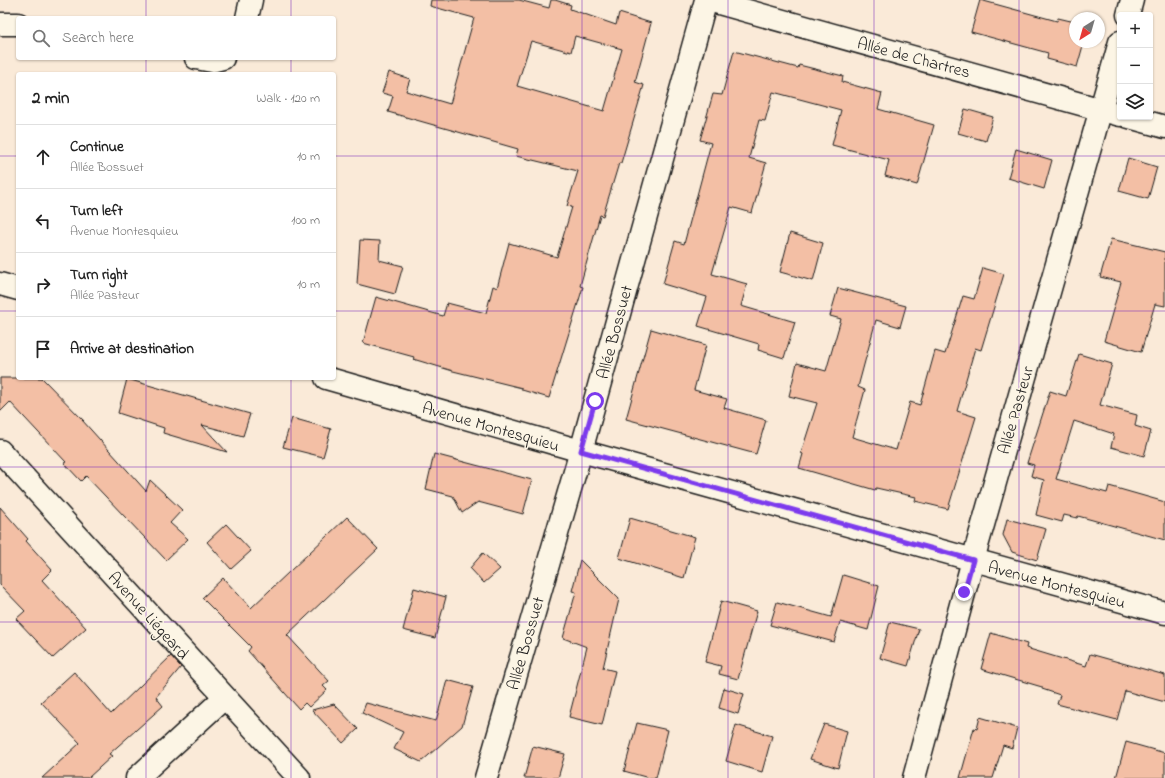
<!DOCTYPE html>
<html lang="en">
<head>
<meta charset="utf-8">
<style>
	body { margin:0; font-family:"Indie Flower",sans-serif; background:#f2f2f2; color:#222 }
	.controls { position:absolute; right:12px; top:12px; display:grid; overflow:hidden; border-radius:4px; box-shadow:0 1px 3px #0004 }
	.controls button { width:36px; height:36px; display:grid; place-items:center; padding:0; border:0; border-bottom:1px solid #e0e0e0; background:#fff; color:#222; font:20px sans-serif }
	.compass { position:absolute; left:1069px; top:12px; width:36px; height:36px; border-radius:50%; background:#fff; box-shadow:0 1px 3px #0004; rotate:217deg }
	.stop { position:absolute; width:12px; height:12px; margin:-9px; border:3px solid #7c3aed; border-radius:50%; background:#fff }
	.stop.end { background:#7c3aed; border-color:#fff; box-shadow:0 1px 4px #0008 }
	.list { margin:0; padding:0; list-style:none }
	h2 { display:flex; justify-content:space-between; align-items:center; height:52px; margin:0; padding:0 16px; font-size:17px }
	h2 small { font-size:13px; font-weight:400; color:#767676 }
	.list li { display:grid; grid-template-columns:26px 1fr auto; gap:12px; align-items:center; box-sizing:border-box; height:64px; padding:0 16px; border-top:1px solid #e0e0e0 }
	.list b { display:block; font-size:15px; white-space:nowrap }
	.list p { margin:0; font-size:13px; white-space:nowrap; color:#767676 }
	.list em { font-size:13px; font-style:normal; color:#767676 }
	.icon { flex:none; width:22px; height:22px; fill:none; stroke:currentColor; stroke-width:2; stroke-linecap:round; stroke-linejoin:round }
	.map { position:relative; flex:none; width:1165px; height:778px; overflow:hidden }
	.search { position:absolute; background:#fff; box-shadow:0 1px 3px #0004; left:16px; top:16px; width:320px; height:44px; display:flex; align-items:center; gap:10px; box-sizing:border-box; padding:0 14px; border-radius:4px; color:#767676; font-size:15px }
	.panel { position:absolute; background:#fff; box-shadow:0 1px 3px #0004; left:16px; top:72px; width:320px; height:308px; border-radius:4px }
	.map>svg:first-child { display:block }
	.building { fill:#f3bfa5; stroke:#1c1c1c; fill-rule:evenodd }
	.lines { fill:none; stroke-linecap:round; stroke-linejoin:round }
	.minor-casing { stroke:#1c1c1c; stroke-width:25 }
	.tertiary-casing { stroke:#1c1c1c; stroke-width:25 }
	.minor { stroke:#fcf5e5; stroke-width:22 }
	.tertiary { stroke:#fcf5e5; stroke-width:22 }
	.route { stroke:#7c3aed; stroke-width:5 }
	.grid { fill:none; stroke:#7b2cbf; stroke-width:1; stroke-opacity:0.55 }
	.labels { text-anchor:middle; stroke-width:3; stroke-linejoin:round; paint-order:stroke }
	.street-label { font-size:17px; fill:#1c1c1c; stroke:#fcf5e5 }
</style>
</head>
<body>
<div class="map">
<svg width="1165" height="778" viewBox="0 0 1165 778">
	<rect width="100%" height="100%" fill="#faead8"/>
	<filter id="ink" filterUnits="userSpaceOnUse"><feTurbulence type="fractalNoise" baseFrequency=".025" numOctaves="2"/><feDisplacementMap in="SourceGraphic" scale="8" xChannelSelector="R" yChannelSelector="G"/><feConvolveMatrix kernelMatrix="1 2 1 2 8 2 1 2 1" color-interpolation-filters="sRGB"/></filter>
	<g filter="url(#ink)">
		<g class="building">
			<path d="M 431,0 L 519,0 L 549,8 L 551,0 L 555,0 L 571,5 L 570,9 L 616,25 L 619,13 L 651,23 L 635,82 L 644,85 L 621,163 L 619,163 L 603,216 L 600,215 L 580,286 L 583,287 L 549,398 L 522,390 L 522,388 L 453,371 L 413,359 L 414,357 L 363,343 L 376,297 L 443,316 L 447,303 L 486,313 L 493,286 L 497,288 L 509,243 L 557,257 L 572,207 L 567,206 L 578,171 L 516,156 L 518,149 L 388,112 L 393,96 L 382,93 L 389,72 L 410,79 L 406,91 L 450,104 L 474,18 L 430,6 ZM 575,36 L 622,49 L 604,111 L 517,86 L 531,41 L 571,52 Z"/>
			<path d="M 980,0 L 1057,21 L 1058,18 L 1075,22 L 1075,42 L 1084,42 L 1077,67 L 1047,59 L 1048,53 L 971,32 Z"/>
			<path d="M 734,51 L 798,68 L 799,65 L 843,76 L 842,82 L 882,93 L 878,109 L 934,125 L 917,185 L 885,176 L 889,160 L 832,145 L 841,110 L 773,92 L 765,121 L 759,120 L 749,158 L 766,163 L 752,213 L 731,207 L 712,274 L 747,284 L 741,306 L 795,322 L 784,358 L 758,350 L 759,344 L 698,326 L 707,297 L 663,284 L 675,241 L 684,244 L 711,143 L 700,140 L 713,94 L 722,95 Z"/>
			<path d="M 965,109 L 993,117 L 986,141 L 958,133 Z"/>
			<path d="M 1016,149 L 1052,160 L 1044,189 L 1008,178 Z"/>
			<path d="M 1128,158 L 1157,167 L 1148,199 L 1119,191 Z"/>
			<path d="M 790,233 L 823,243 L 813,281 L 780,272 Z"/>
			<path d="M 1111,239 L 1165,252 L 1165,306 L 1155,304 L 1141,352 L 1104,341 L 1121,282 L 1100,277 Z"/>
			<path d="M 360,240 L 380,241 L 379,260 L 403,266 L 395,294 L 357,284 Z"/>
			<path d="M 983,268 L 1004,274 L 981,350 L 975,348 L 957,411 L 976,417 L 948,509 L 915,501 L 916,497 L 876,488 L 875,490 L 799,468 L 803,454 L 801,453 L 817,403 L 789,396 L 797,363 L 826,371 L 841,319 L 830,316 L 838,288 L 906,306 L 900,327 L 876,320 L 858,387 L 865,390 L 852,437 L 896,450 L 910,402 L 920,405 L 935,351 L 945,354 L 963,296 L 974,299 Z"/>
			<path d="M 651,329 L 706,345 L 694,390 L 727,399 L 724,408 L 766,420 L 756,454 L 626,419 Z"/>
			<path d="M 1079,354 L 1112,364 L 1100,405 L 1137,415 L 1135,426 L 1151,431 L 1144,456 L 1111,447 L 1114,434 L 1074,421 L 1056,479 L 1107,493 L 1109,486 L 1165,502 L 1165,540 L 1078,516 L 1077,518 L 1064,515 L 1062,522 L 1036,515 L 1044,480 L 1031,476 L 1034,465 L 1027,463 L 1050,391 L 1066,396 Z"/>
			<path d="M 0,378 L 42,378 L 84,421 L 82,420 L 146,491 L 150,480 L 182,510 L 170,523 L 188,539 L 166,560 L 86,476 L 81,481 L 64,463 L 66,462 L 10,402 L 0,412 Z"/>
			<path d="M 127,379 L 250,414 L 243,436 L 202,425 L 227,452 L 163,433 L 164,428 L 118,413 Z"/>
			<path d="M 292,418 L 331,429 L 323,457 L 283,447 Z"/>
			<path d="M 434,454 L 532,480 L 523,514 L 478,502 L 462,513 L 453,496 L 426,489 Z"/>
			<path d="M 0,507 L 28,539 L 26,541 L 52,570 L 42,580 L 86,628 L 53,658 L 16,619 L 25,611 L 0,585 Z"/>
			<path d="M 347,517 L 378,549 L 287,635 L 329,681 L 323,686 L 327,690 L 309,707 L 305,703 L 299,709 L 248,651 L 251,647 L 202,598 L 223,578 L 251,608 Z"/>
			<path d="M 630,518 L 695,537 L 684,578 L 619,558 Z"/>
			<path d="M 1007,519 L 1046,529 L 1037,560 L 1012,552 L 1003,535 Z"/>
			<path d="M 226,524 L 251,551 L 231,569 L 207,542 Z"/>
			<path d="M 483,553 L 500,569 L 484,583 L 470,568 Z"/>
			<path d="M 580,560 L 619,599 L 603,668 L 615,671 L 602,725 L 569,717 L 587,647 L 563,638 L 576,592 L 572,591 Z"/>
			<path d="M 843,575 L 879,586 L 868,630 L 840,622 L 834,642 L 770,625 L 777,602 L 831,617 Z"/>
			<path d="M 414,588 L 446,597 L 435,638 L 403,630 Z"/>
			<path d="M 721,601 L 757,611 L 738,679 L 719,674 L 721,666 L 705,662 Z"/>
			<path d="M 890,622 L 919,629 L 908,666 L 880,658 Z"/>
			<path d="M 991,633 L 1027,644 L 1026,648 L 1086,666 L 1090,654 L 1165,675 L 1165,702 L 1125,691 L 1117,720 L 1057,704 L 1060,695 L 1042,689 L 1042,687 L 981,669 Z"/>
			<path d="M 171,656 L 181,667 L 156,697 L 163,706 L 109,754 L 112,756 L 88,778 L 42,778 L 80,743 L 41,702 L 74,672 L 111,714 Z"/>
			<path d="M 447,680 L 473,687 L 462,726 L 421,762 L 394,749 L 403,732 L 362,713 L 366,703 L 436,721 Z"/>
			<path d="M 724,688 L 744,694 L 738,714 L 719,708 Z"/>
			<path d="M 334,704 L 358,729 L 343,743 L 312,710 Z"/>
			<path d="M 980,717 L 1017,728 L 1012,748 L 1003,745 L 993,778 L 960,778 L 974,728 L 977,729 Z"/>
			<path d="M 637,723 L 668,730 L 656,778 L 649,778 L 624,771 Z"/>
			<path d="M 824,724 L 847,731 L 838,768 L 810,759 Z"/>
			<path d="M 736,725 L 772,736 L 762,772 L 726,761 Z"/>
			<path d="M 1126,742 L 1165,753 L 1165,778 L 1116,778 Z"/>
			<path d="M 533,746 L 565,754 L 558,778 L 524,778 Z"/>
		</g>
		<g class="lines">
			<g class="minor-casing">
				<g id="minor">
					<path d="M 708,0 L 1120,115"/>
					<path d="M 1128,15 L 1132,0"/>
					<path d="M 247,18 L 251,0"/>
					<path d="M 0,24 L 18,24"/>
					<path d="M 196,58 L 212,61 L 223,58"/>
					<path d="M 1129,117 L 1165,127"/>
					<path d="M 0,284 L 18,289"/>
					<path d="M 326,378 L 581,451 L 1165,613"/>
					<path d="M 137,778 L 224,698"/>
					<path d="M 486,778 L 581,451 L 706,0"/>
					<path d="M 914,778 L 973,560 L 1120,42"/>
				</g>
			</g>
			<g class="tertiary-casing">
				<path id="tertiary" d="M 0,451 L 299,778"/>
			</g>
			<use href="#minor" class="minor"/>
			<use href="#tertiary" class="tertiary"/>
		</g>
	</g>
	<g class="lines" filter="url(#ink)">
		<path class="route" d="M 595,401 L 581,451 L 973,560 L 964,592"/>
	</g>
	<path class="grid" d="M 146,0 L 146,18M 291,0 L 291,18M 437,0 L 437,778M 582,0 L 582,778M 728,0 L 728,778M 874,0 L 874,778M 1019,0 L 1019,778M 146,58 L 146,74M 291,58 L 291,74M 0,156 L 18,156M 334,156 L 1165,156M 0,311 L 18,311M 334,311 L 1165,311M 146,378 L 146,778M 291,378 L 291,778M 0,467 L 1165,467M 0,622 L 1165,622"/>
	<g class="labels">
		<g class="street-label">
			<text transform="translate(914 57) rotate(15)" y="6">Allée de Chartres</text>
			<text transform="translate(614 332) rotate(-75)" y="6">Allée Bossuet</text>
			<text transform="translate(1015 410) rotate(-74)" y="6">Allée Pasteur</text>
			<text transform="translate(491 426) rotate(16)" y="6">Avenue Montesquieu</text>
			<text transform="translate(1057 584) rotate(15)" y="6">Avenue Montesquieu</text>
			<text transform="translate(149 615) rotate(48)" y="6">Avenue Liégeard</text>
			<text transform="translate(525 643) rotate(-74)" y="6">Allée Bossuet</text>
		</g>
	</g>
</svg>
<div class="controls">
<button>+</button>
<button>−</button>
<button><svg class="icon" aria-label="layers" viewBox="0 0 24 24"><path d="M12 4l9 5-9 5-9-5zM3 14l9 5 9-5"/></svg></button>
</div>
<svg class="compass" viewBox="-18 -18 36 36"><path d="M0-13l5 13h-10z" fill="#e53935"/><path d="M0 13l5-13h-10z" fill="#767676"/></svg>
<div class="stop" style="left:595px;top:401px"></div>
<div class="stop end" style="left:964px;top:592px"></div>
<div class="search"><svg class="icon" aria-label="search" viewBox="0 0 24 24"><circle cx="10" cy="10" r="6"/><path d="M15 15l6 6"/></svg>Search here</div>
<section class="panel">
<h2>2 min<small>Walk · 120 m</small></h2>
<ul class="list">
<li><svg class="icon" aria-label="ahead" viewBox="0 0 24 24"><path d="M12 20V5M6 11l6-6 6 6"/></svg><div><b>Continue</b><p>Allée Bossuet</p></div><em>10 m</em></li>
<li><svg class="icon" aria-label="left" viewBox="0 0 24 24"><path d="M17 20v-9H6M10 6l-5 5 5 5"/></svg><div><b>Turn left</b><p>Avenue Montesquieu</p></div><em>100 m</em></li>
<li><svg class="icon" aria-label="right" viewBox="0 0 24 24"><path d="M7 20v-9h11M14 6l5 5-5 5"/></svg><div><b>Turn right</b><p>Allée Pasteur</p></div><em>10 m</em></li>
<li><svg class="icon" aria-label="arrive" viewBox="0 0 24 24"><path d="M6 21V4h12l-3 4 3 4H6"/></svg><div><b>Arrive at destination</b></div></li>
</ul>
</section>
</div>
</body>
</html>
